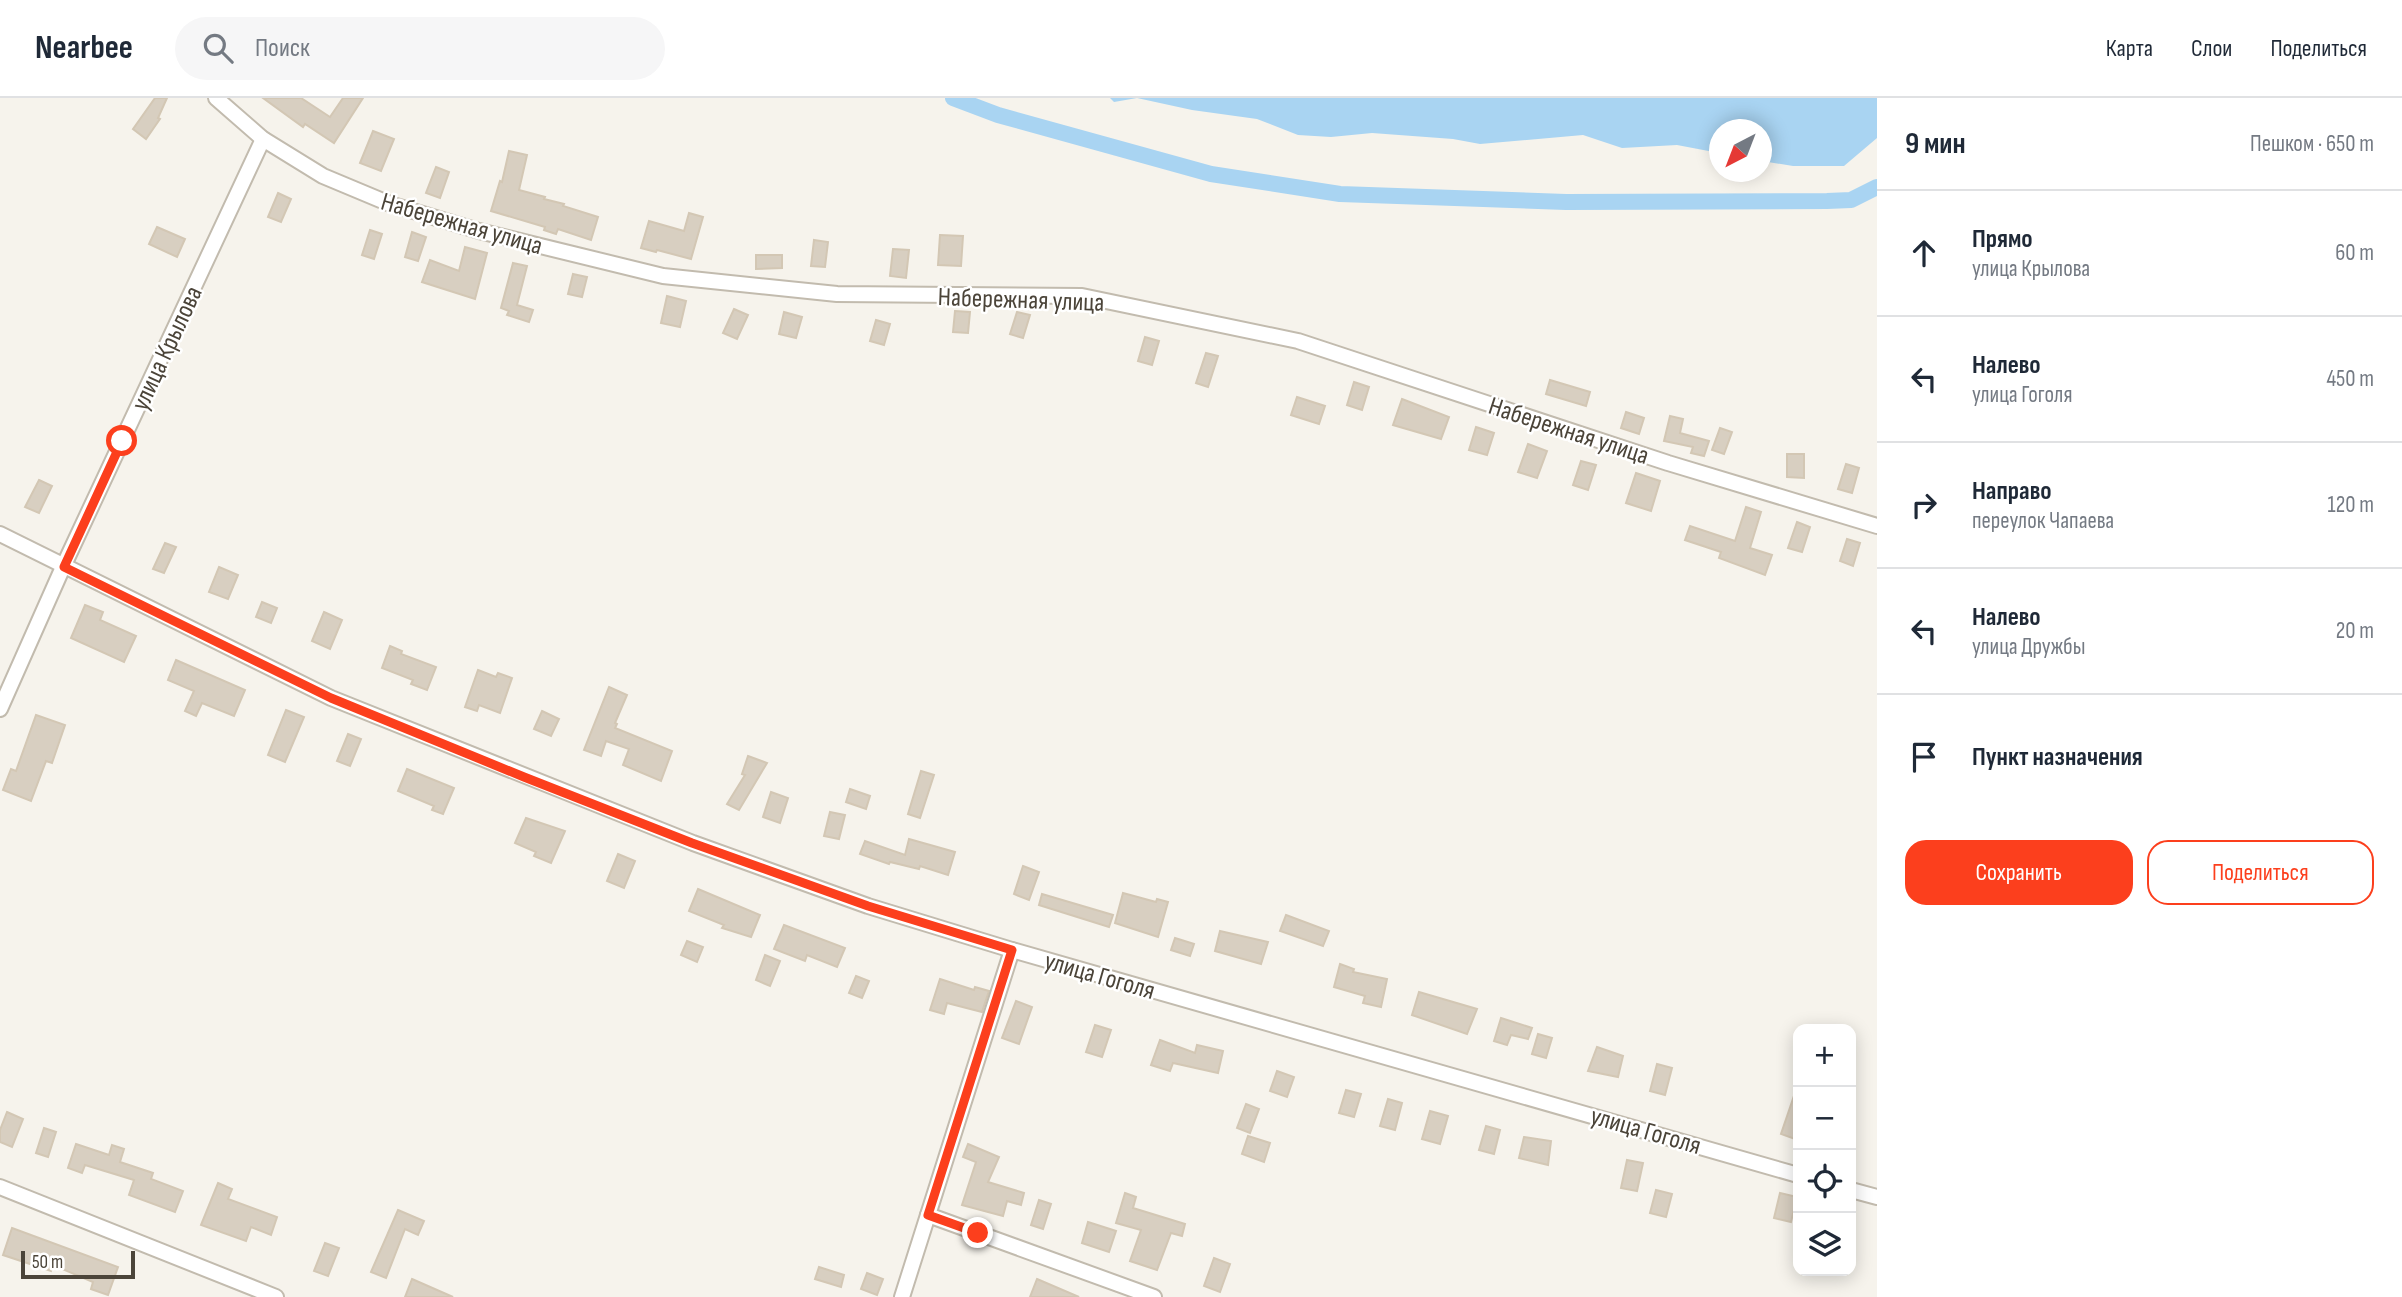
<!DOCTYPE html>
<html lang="ru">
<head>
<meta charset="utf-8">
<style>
	body { margin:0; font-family:"Sofia Sans Condensed",sans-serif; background:#f6f6f7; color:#1f2937 }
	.controls { position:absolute; right:21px; bottom:21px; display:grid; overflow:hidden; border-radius:14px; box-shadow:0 4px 18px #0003 }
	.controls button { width:63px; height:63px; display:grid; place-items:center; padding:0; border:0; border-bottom:2px solid #e0e1e3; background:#fff; color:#1f2937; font:35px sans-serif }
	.compass { position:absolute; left:1709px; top:21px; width:63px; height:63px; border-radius:50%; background:#fff; box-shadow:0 4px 18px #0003; rotate:222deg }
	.scale { position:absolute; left:21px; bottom:18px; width:114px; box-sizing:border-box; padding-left:7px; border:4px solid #4b4439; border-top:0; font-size:19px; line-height:24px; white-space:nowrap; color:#4b4439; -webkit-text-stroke:5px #fff; paint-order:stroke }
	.stop { position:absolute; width:21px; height:21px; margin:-16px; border:5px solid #fc3f1d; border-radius:50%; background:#fff }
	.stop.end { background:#fc3f1d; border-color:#fff; box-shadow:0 2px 7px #0008 }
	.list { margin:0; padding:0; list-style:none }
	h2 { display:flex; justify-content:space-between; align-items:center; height:91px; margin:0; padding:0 28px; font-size:30px }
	h2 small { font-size:23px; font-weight:400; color:#747a83 }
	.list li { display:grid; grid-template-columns:46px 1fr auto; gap:21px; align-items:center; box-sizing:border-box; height:126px; padding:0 28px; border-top:2px solid #e0e1e3 }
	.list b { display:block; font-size:26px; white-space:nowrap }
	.list p { margin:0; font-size:23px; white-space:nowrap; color:#747a83 }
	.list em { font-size:23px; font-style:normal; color:#747a83 }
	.actions { display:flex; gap:14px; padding:21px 28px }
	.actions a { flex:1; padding:16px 0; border:2px solid #fc3f1d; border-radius:21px; text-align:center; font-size:24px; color:#fc3f1d }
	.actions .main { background:#fc3f1d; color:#fff }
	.icon { flex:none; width:38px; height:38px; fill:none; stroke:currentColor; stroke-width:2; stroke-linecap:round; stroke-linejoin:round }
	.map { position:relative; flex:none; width:1877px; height:1199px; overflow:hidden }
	header { display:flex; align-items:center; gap:42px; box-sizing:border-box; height:98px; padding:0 35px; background:#fff; border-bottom:2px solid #e0e1e3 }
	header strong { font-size:33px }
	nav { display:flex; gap:38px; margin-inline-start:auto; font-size:24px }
	.search { width:490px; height:63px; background:#f6f6f7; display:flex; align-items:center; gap:18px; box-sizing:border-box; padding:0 24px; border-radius:38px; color:#747a83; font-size:26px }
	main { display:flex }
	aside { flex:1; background:#fff }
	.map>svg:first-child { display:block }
	.water { fill:#a9d4f2 }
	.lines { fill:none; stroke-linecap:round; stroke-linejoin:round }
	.canal { stroke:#a9d4f2; stroke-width:16 }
	.building { fill:#d8cfc1; stroke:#d3c7b4; stroke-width:2 }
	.minor-casing { stroke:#c2bbae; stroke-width:18 }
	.minor { stroke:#fff; stroke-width:14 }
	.route { stroke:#fc3f1d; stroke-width:9 }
	.labels { text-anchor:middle; stroke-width:5; stroke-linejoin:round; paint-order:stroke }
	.street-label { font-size:26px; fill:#4b4439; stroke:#fff }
</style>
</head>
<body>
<header>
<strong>Nearbee</strong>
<div class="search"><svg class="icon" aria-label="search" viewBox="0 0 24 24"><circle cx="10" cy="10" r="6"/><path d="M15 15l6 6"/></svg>Поиск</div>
<nav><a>Карта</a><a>Слои</a><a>Поделиться</a></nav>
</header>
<main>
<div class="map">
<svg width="1877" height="1199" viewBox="0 0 1877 1199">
	<rect width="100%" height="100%" fill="#f6f3ec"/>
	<path class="water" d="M 1110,0 L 1877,0 L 1877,40 L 1844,68 L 1793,68 L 1762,63 L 1762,32 L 1720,32 L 1719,55 L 1677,47 L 1622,50 L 1583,37 L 1480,46 L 1453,41 L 1372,35 L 1331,39 L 1298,37 L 1257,21 L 1192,12 L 1137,0 L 1114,4 Z"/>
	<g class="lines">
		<path class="canal" d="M 953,0 L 998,17 L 1211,76 L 1340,96 L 1566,104 L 1827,103 L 1851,102 L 1877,89"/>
	</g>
	<g class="building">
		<path d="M 155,0 L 167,0 L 158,20 L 160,21 L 146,41 L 133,31 Z"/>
		<path d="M 263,0 L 301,0 L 330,19 L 343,0 L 363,0 L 334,45 L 305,26 L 303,29 Z"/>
		<path d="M 373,33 L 394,41 L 381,73 L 360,65 Z"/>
		<path d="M 509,53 L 527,57 L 519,92 L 545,99 L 544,101 L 564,106 L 563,108 L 598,119 L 591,142 L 558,131 L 556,136 L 544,132 L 545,129 L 491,113 L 500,83 L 502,84 Z"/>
		<path d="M 436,69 L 449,74 L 440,100 L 426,95 Z"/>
		<path d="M 278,95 L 291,101 L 281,124 L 268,119 Z"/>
		<path d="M 689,115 L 703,119 L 691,161 L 657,152 L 656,154 L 641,150 L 649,123 L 684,133 Z"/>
		<path d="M 157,129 L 185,141 L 177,159 L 149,146 Z"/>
		<path d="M 370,132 L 382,136 L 374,161 L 362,157 Z"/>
		<path d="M 412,134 L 426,139 L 418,163 L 405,159 Z"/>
		<path d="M 940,137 L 963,138 L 961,168 L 938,167 Z"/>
		<path d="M 814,142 L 828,144 L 825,169 L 811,168 Z"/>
		<path d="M 465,149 L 487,155 L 475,201 L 422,184 L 430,162 L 459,173 Z"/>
		<path d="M 893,151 L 909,152 L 906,180 L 890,178 Z"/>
		<path d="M 756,157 L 782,157 L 782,170 L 756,171 Z"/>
		<path d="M 513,165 L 527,168 L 517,207 L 533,212 L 529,224 L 507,217 L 509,213 L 501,210 Z"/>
		<path d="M 573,176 L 587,179 L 582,199 L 568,196 Z"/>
		<path d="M 667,198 L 686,203 L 680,229 L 661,225 Z"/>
		<path d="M 734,211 L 748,217 L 737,241 L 723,235 Z"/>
		<path d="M 955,213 L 970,214 L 968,235 L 953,234 Z"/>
		<path d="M 784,214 L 802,219 L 796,240 L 779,236 Z"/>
		<path d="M 1017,214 L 1030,217 L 1023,240 L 1010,236 Z"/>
		<path d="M 876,222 L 890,226 L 884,247 L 870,243 Z"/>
		<path d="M 1145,239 L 1159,243 L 1152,267 L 1138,263 Z"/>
		<path d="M 1206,255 L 1218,258 L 1208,289 L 1196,285 Z"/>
		<path d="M 1550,282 L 1590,294 L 1586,308 L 1546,296 Z"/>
		<path d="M 1354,284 L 1369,289 L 1362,312 L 1347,307 Z"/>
		<path d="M 1297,299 L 1325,308 L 1319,326 L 1291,317 Z"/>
		<path d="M 1402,301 L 1449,319 L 1441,341 L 1393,327 Z"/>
		<path d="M 1626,314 L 1644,320 L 1639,336 L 1621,330 Z"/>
		<path d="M 1670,318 L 1683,321 L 1680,335 L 1709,343 L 1704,358 L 1691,355 L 1693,349 L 1664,343 Z"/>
		<path d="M 1476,329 L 1494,335 L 1487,357 L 1469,352 Z"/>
		<path d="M 1720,330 L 1732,334 L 1724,356 L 1712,352 Z"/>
		<path d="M 1528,346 L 1547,353 L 1537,380 L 1518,374 Z"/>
		<path d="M 1787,356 L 1804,356 L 1804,380 L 1787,379 Z"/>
		<path d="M 1581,363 L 1596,367 L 1588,392 L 1573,387 Z"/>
		<path d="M 1846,366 L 1859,370 L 1852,395 L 1838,391 Z"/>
		<path d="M 1636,375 L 1660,383 L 1651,413 L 1626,405 Z"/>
		<path d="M 39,382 L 52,388 L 39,415 L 25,409 Z"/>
		<path d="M 1746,409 L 1761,414 L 1750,450 L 1772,457 L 1765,477 L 1719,460 L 1721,454 L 1685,442 L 1690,428 L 1735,443 Z"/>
		<path d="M 1797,424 L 1810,429 L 1802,454 L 1788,450 Z"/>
		<path d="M 1847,441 L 1860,445 L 1853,468 L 1840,463 Z"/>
		<path d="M 165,445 L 176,449 L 164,475 L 153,471 Z"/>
		<path d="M 219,469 L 238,477 L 228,501 L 209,494 Z"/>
		<path d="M 262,504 L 277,510 L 271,525 L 256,519 Z"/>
		<path d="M 85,507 L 103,514 L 100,522 L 136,538 L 124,564 L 71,540 Z"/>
		<path d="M 324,514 L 342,522 L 330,551 L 312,543 Z"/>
		<path d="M 390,548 L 402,553 L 401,556 L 436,569 L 427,592 L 411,586 L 413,582 L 382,570 Z"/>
		<path d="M 176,562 L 245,592 L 234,618 L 202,605 L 196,618 L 185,613 L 194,593 L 168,582 Z"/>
		<path d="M 478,572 L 496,579 L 498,575 L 512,580 L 500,615 L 479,607 L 477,613 L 465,609 Z"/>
		<path d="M 609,589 L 627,597 L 615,625 L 617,626 L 615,630 L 672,653 L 661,683 L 623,667 L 629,651 L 606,643 L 601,658 L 584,652 Z"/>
		<path d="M 286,612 L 304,619 L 285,664 L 268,657 Z"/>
		<path d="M 542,613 L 559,621 L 551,638 L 534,631 Z"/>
		<path d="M 36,617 L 65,627 L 52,665 L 46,663 L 31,703 L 3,692 L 11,671 L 16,673 Z"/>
		<path d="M 348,636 L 361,641 L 350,668 L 337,663 Z"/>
		<path d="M 748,658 L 767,665 L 739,712 L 727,706 L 745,677 L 742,676 Z"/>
		<path d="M 407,671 L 454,690 L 443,716 L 432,712 L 434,708 L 398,693 Z"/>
		<path d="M 921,673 L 934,677 L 920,720 L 908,716 Z"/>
		<path d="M 850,691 L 870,698 L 866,711 L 846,704 Z"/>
		<path d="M 771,694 L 788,700 L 780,725 L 763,719 Z"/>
		<path d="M 830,714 L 845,717 L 839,741 L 824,738 Z"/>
		<path d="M 526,720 L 565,733 L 551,765 L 534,758 L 536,754 L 515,745 Z"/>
		<path d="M 909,741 L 955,754 L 948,777 L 920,768 L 919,771 L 890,764 L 889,766 L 860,756 L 865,743 L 905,757 Z"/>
		<path d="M 618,756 L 635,763 L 624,790 L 607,783 Z"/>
		<path d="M 1023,768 L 1039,774 L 1029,802 L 1014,796 Z"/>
		<path d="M 698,791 L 760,817 L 751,839 L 722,830 L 724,827 L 689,813 Z"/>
		<path d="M 1123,795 L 1156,804 L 1157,801 L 1168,804 L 1158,839 L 1115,825 Z"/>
		<path d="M 1042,796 L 1113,817 L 1109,829 L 1039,807 Z"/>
		<path d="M 1286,817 L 1329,833 L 1323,848 L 1280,833 Z"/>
		<path d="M 784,827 L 845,850 L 837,869 L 807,857 L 805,863 L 774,851 Z"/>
		<path d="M 1220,833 L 1268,844 L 1261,866 L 1215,853 Z"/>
		<path d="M 1175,840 L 1194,846 L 1190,858 L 1171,852 Z"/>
		<path d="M 687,843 L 703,849 L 697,864 L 681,857 Z"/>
		<path d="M 765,857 L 780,863 L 770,888 L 756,882 Z"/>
		<path d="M 1340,866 L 1354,871 L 1353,874 L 1387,881 L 1381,909 L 1363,905 L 1365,898 L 1334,889 Z"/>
		<path d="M 856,878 L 869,883 L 862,900 L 849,895 Z"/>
		<path d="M 940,881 L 974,892 L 975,889 L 989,893 L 982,914 L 947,905 L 944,916 L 930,912 Z"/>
		<path d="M 1419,894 L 1477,911 L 1467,936 L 1412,917 Z"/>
		<path d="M 1016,903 L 1032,909 L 1019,946 L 1002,940 Z"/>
		<path d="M 1501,920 L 1532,930 L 1528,941 L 1511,937 L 1507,947 L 1494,943 Z"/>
		<path d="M 1095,927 L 1111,932 L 1102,959 L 1086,954 Z"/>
		<path d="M 1538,936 L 1552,940 L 1546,960 L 1532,956 Z"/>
		<path d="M 1160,942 L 1195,955 L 1197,947 L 1223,953 L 1218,975 L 1173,965 L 1170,973 L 1151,967 Z"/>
		<path d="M 1597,949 L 1623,958 L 1618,979 L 1588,973 Z"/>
		<path d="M 1657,966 L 1672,970 L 1665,997 L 1650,993 Z"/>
		<path d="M 1277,973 L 1294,979 L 1287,999 L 1270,993 Z"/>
		<path d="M 1346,992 L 1361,996 L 1354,1019 L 1339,1015 Z"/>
		<path d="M 1796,992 L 1798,993 L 1798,1042 L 1781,1036 Z"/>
		<path d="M 1388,1001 L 1402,1005 L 1395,1032 L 1380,1028 Z"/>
		<path d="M 1246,1006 L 1259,1011 L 1250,1035 L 1237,1030 Z"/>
		<path d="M 1430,1013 L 1448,1018 L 1440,1046 L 1422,1041 Z"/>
		<path d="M 7,1014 L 23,1021 L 12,1049 L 0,1044 L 0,1032 Z"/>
		<path d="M 1486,1028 L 1500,1032 L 1494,1056 L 1479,1052 Z"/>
		<path d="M 44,1030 L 56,1034 L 48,1059 L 36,1055 Z"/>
		<path d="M 1248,1038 L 1270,1045 L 1264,1064 L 1242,1056 Z"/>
		<path d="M 1524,1039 L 1551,1043 L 1548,1067 L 1519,1060 Z"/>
		<path d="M 76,1046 L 109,1057 L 112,1047 L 124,1051 L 120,1064 L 153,1075 L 151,1081 L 183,1093 L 175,1114 L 129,1097 L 134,1082 L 85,1067 L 82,1075 L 68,1070 Z"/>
		<path d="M 968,1046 L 999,1059 L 988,1084 L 1024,1095 L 1021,1107 L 1007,1103 L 1003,1118 L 962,1107 L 976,1064 L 963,1059 Z"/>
		<path d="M 1627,1062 L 1643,1065 L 1637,1093 L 1621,1090 Z"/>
		<path d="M 218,1085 L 232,1091 L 228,1101 L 277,1119 L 271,1137 L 251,1129 L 246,1143 L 201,1127 Z"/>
		<path d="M 1656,1092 L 1672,1096 L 1666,1119 L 1650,1115 Z"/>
		<path d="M 1125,1095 L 1136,1099 L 1133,1110 L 1185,1126 L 1182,1138 L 1171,1135 L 1157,1172 L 1130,1163 L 1141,1132 L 1116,1125 Z"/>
		<path d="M 1780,1095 L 1797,1099 L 1791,1124 L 1774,1120 Z"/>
		<path d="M 1039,1102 L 1051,1106 L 1043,1131 L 1031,1127 Z"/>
		<path d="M 398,1112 L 424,1123 L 418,1137 L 405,1131 L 386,1180 L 371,1174 Z"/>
		<path d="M 1088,1124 L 1116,1133 L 1109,1154 L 1082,1145 Z"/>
		<path d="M 12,1130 L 118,1169 L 108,1197 L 91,1191 L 93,1184 L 53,1167 L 51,1173 L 3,1157 Z"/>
		<path d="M 325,1145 L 339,1150 L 328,1178 L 314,1173 Z"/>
		<path d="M 1214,1160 L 1230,1166 L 1220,1194 L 1204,1188 Z"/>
		<path d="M 819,1169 L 844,1177 L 841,1189 L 815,1181 Z"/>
		<path d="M 867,1175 L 883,1181 L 877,1197 L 861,1191 Z"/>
		<path d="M 412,1181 L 453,1199 L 405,1199 Z"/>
		<path d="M 1037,1181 L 1079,1199 L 1030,1199 Z"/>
	</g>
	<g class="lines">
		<g class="minor-casing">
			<g id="minor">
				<path d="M 216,0 L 263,41 L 323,78 L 390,106 L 479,133 L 663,178 L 837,196 L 1082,198 L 1298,243 L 1668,365 L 1877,428"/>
				<path d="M 0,436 L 331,600 L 693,745 L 868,808 L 1012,852 L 1798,1077"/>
				<path d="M 0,611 L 63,469 L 263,41"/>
				<path d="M 0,1089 L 276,1199"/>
				<path d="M 1851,1092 L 1877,1099"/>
				<path d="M 928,1117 L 1154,1199"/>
				<path d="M 902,1199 L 1012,852"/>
			</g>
		</g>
		<use href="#minor" class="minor"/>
	</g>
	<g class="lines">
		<path class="route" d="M 122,343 L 64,469 L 331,600 L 524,679 L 692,745 L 868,808 L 1012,852 L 928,1117 L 978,1135"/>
	</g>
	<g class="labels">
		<g class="street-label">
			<text transform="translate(462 125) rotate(16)" y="9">Набережная улица</text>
			<text transform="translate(1021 201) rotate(2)" y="9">Набережная улица</text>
			<text transform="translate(166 250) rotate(-65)" y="9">улица Крылова</text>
			<text transform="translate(1569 332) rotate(18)" y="9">Набережная улица</text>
			<text transform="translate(1100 877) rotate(16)" y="9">улица Гоголя</text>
			<text transform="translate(1646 1032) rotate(16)" y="9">улица Гоголя</text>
		</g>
	</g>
</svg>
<div class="controls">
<button>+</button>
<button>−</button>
<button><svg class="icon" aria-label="locate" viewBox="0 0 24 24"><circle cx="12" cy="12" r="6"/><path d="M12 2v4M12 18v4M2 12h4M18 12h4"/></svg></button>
<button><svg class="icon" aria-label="layers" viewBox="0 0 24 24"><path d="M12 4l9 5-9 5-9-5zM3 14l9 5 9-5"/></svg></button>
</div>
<svg class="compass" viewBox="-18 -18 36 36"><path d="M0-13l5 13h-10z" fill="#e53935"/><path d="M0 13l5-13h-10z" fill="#747a83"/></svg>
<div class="scale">50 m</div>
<div class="stop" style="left:122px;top:343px"></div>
<div class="stop end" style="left:978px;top:1135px"></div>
</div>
<aside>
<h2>9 мин<small>Пешком · 650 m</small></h2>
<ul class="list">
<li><svg class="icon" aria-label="ahead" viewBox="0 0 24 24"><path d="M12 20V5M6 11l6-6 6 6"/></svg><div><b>Прямо</b><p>улица Крылова</p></div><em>60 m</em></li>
<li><svg class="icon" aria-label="left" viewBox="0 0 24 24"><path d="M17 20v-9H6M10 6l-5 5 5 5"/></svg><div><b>Налево</b><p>улица Гоголя</p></div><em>450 m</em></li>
<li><svg class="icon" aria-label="right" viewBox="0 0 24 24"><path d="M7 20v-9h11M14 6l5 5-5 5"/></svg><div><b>Направо</b><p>переулок Чапаева</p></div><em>120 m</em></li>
<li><svg class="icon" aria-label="left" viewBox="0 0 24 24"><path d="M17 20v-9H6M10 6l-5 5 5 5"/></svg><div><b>Налево</b><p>улица Дружбы</p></div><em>20 m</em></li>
<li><svg class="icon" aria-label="arrive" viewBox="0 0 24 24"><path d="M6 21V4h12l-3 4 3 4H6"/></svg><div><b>Пункт назначения</b></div></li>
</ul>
<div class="actions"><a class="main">Сохранить</a><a>Поделиться</a></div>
</aside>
</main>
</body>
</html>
